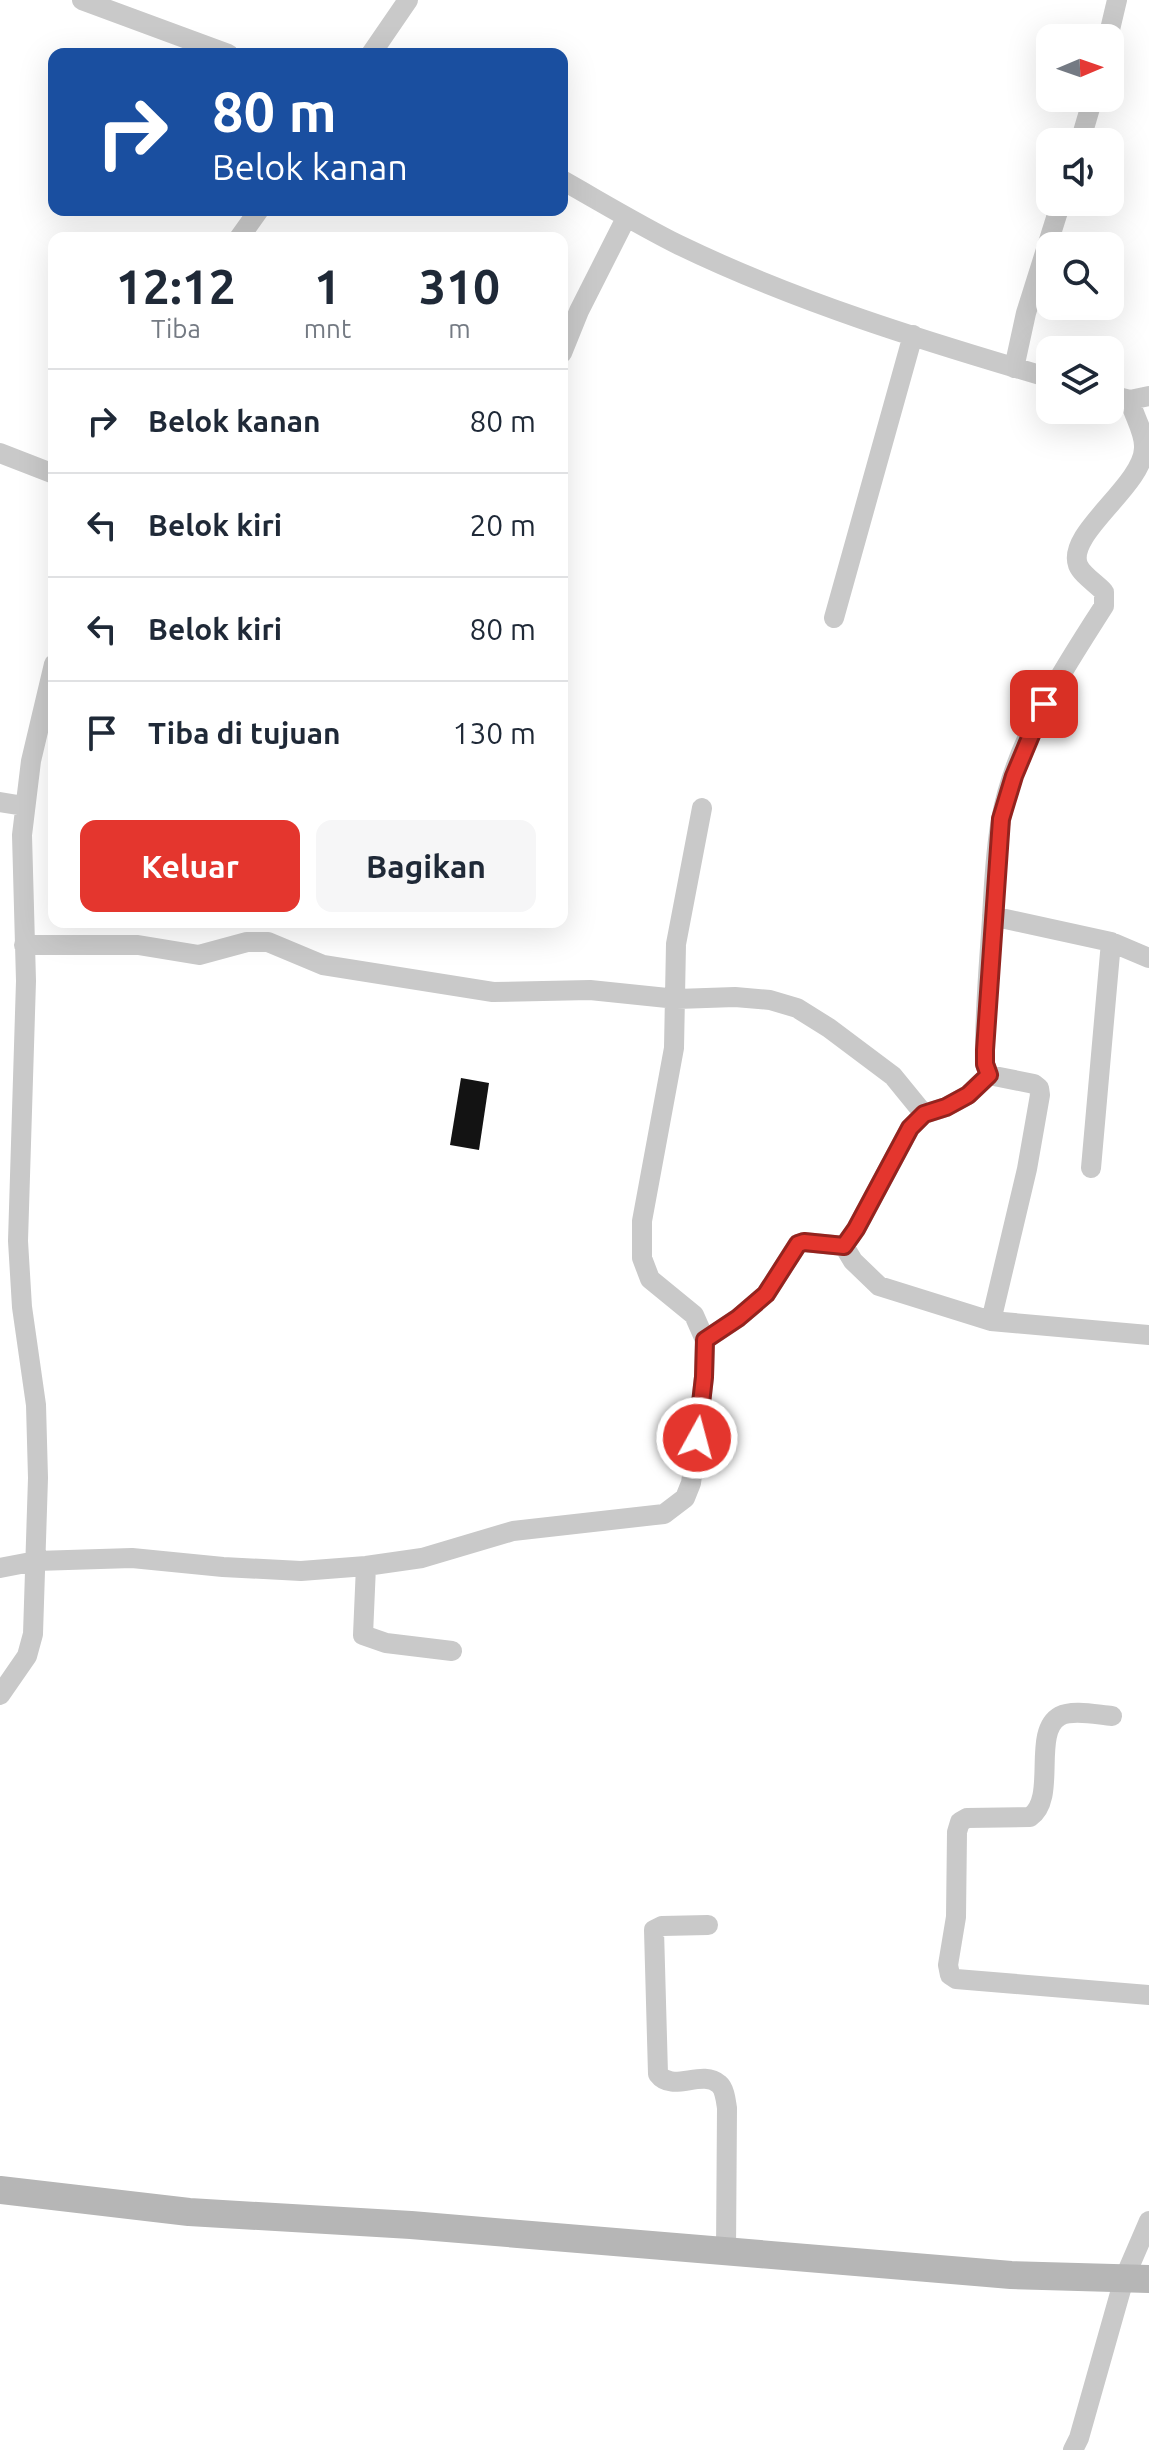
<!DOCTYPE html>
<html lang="id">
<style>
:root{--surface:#fff;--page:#f6f6f7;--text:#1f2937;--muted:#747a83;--line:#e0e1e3;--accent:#e4362e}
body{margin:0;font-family:Ubuntu,sans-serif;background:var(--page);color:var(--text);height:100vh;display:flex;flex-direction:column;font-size:30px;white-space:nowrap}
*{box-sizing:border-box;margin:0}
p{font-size:26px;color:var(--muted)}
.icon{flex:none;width:44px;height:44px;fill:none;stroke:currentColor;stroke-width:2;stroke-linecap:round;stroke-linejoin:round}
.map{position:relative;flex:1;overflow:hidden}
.side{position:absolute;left:48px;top:232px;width:520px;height:696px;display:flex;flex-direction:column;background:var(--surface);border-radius:16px;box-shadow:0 8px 32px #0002}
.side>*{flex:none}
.guide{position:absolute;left:48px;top:48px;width:520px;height:168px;border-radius:16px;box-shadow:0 8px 32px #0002;background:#1a4fa0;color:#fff;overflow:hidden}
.needle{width:52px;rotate:88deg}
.tools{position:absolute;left:1036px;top:24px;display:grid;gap:16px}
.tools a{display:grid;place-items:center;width:88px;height:88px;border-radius:16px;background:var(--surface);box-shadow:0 8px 32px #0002;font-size:40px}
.pin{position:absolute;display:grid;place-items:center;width:68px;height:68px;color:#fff;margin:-34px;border-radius:16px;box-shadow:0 4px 12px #0006}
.me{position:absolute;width:88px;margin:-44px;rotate:7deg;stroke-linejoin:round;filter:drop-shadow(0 0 6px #0008)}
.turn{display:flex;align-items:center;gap:28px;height:168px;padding:0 32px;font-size:36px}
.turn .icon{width:104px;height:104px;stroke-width:2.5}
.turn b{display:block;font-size:56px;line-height:68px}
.eta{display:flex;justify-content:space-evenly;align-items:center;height:136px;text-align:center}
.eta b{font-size:48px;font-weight:700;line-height:56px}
.primary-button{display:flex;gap:16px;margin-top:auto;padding:16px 32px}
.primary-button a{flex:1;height:92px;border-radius:16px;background:var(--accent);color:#fff;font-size:32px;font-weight:700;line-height:92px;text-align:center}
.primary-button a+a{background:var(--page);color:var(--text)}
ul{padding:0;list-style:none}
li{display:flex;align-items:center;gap:24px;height:104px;padding:0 32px;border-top:2px solid var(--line)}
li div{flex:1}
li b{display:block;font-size:30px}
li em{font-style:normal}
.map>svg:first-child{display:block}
.building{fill:#131313}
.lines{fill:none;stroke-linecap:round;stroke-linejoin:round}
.street{stroke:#c9c9c9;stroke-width:20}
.secondary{stroke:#b6b6b6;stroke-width:28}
.route-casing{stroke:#94231e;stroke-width:20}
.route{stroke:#e4362e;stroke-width:14}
</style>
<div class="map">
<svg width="1149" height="2450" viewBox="0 0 1149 2450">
<rect width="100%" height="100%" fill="#fff"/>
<path class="building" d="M461,1078L489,1083L479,1150L450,1145Z"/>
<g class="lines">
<path class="street" d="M82,0L228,54
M1108,38L1117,0
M371,54L408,0
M1080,142L1093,98
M562,180C601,202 639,225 679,245C797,302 924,341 1050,378
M239,238L259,210
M562,353L579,311L626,218
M1014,368L1026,313L1061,202
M1110,395L1130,400L1149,396
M0,453L54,474
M834,618L913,335
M0,802L24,806
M992,916L1111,942L1149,958
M24,945H138L199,955L247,942H268L323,965L493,992L590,990L677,999L735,997L770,1000L797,1008L829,1028L893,1076L924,1114
M1091,1168L1111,942
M844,1246L853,1261L879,1286L991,1321L1149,1335
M991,1321L1027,1169L1040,1095L1039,1088L1034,1084L989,1075L985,1064C984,1016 989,966 992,918C994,885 995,852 1001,820C1015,741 1062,672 1104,606V592C1097,584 1082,575 1078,565C1066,533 1143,486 1144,448C1145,432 1133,415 1130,400
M705,1340L738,1318L766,1294L798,1244L804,1242L844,1246L856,1229L910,1128L924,1114L946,1107L968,1095L989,1075
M366,1566L363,1635L386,1643L452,1651
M0,1568L36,1561L132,1558L223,1567L301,1571L366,1566L422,1558L513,1531L664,1514L685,1498L691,1483L697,1438L704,1377L705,1340L694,1315L650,1279L642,1258V1221L674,1048L676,944L702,808
M0,1695L27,1656L33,1634L38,1478L36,1405L22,1307L18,1241L26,981L22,835L31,761L54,664
M1112,1716C1098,1715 1073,1709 1060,1716C1031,1732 1058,1798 1030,1817L967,1818L960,1822L957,1832L956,1917L948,1965L950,1975L956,1979L1149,1995
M708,1925L662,1926L654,1930L658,2074C672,2093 702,2069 719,2084C725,2089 726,2102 727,2108L726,2251
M1073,2450L1079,2438L1124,2279L1149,2221"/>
<path class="secondary" d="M0,2190L189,2212L411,2225L1011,2275L1149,2279"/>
</g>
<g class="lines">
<defs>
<path id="route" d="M697,1438L704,1377L705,1340L738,1318L766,1294L798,1244L804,1242L844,1246L856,1229L910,1128L924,1114L946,1107L968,1095L989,1075L985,1064V1050L1001,819L1014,776L1044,704"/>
</defs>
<use href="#route" class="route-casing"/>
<use href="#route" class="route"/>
</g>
</svg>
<div class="tools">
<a><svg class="needle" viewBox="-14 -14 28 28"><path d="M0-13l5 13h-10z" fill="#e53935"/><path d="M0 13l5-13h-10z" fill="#747a83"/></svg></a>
<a><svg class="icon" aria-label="sound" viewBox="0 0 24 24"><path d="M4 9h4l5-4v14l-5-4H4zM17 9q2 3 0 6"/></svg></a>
<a><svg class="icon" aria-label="search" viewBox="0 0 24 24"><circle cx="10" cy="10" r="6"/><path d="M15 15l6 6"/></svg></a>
<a><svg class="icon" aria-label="layers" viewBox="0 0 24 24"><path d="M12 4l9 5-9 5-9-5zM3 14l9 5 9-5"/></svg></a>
</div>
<div class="pin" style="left:1044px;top:704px;background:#d93025"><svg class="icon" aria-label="arrive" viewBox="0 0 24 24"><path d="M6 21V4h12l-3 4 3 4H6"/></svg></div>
<svg class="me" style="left:697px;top:1438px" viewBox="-20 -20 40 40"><circle r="17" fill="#e4362e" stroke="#fff" stroke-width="3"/><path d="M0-11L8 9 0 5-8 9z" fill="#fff"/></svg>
<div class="guide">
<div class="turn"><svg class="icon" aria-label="right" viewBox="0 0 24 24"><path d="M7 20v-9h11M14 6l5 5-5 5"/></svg><div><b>80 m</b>Belok kanan</div></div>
</div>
<section class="side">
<div class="eta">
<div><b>12:12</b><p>Tiba</p></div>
<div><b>1</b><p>mnt</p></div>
<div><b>310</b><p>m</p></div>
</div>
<ul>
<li><svg class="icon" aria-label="right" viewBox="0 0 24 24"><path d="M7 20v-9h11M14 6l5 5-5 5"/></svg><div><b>Belok kanan</b></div><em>80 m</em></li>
<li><svg class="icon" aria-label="left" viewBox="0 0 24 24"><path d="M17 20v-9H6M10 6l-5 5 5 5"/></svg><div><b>Belok kiri</b></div><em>20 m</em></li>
<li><svg class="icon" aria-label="left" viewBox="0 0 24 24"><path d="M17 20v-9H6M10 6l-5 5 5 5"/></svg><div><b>Belok kiri</b></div><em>80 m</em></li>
<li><svg class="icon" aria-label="arrive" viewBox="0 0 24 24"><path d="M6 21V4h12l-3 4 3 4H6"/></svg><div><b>Tiba di tujuan</b></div><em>130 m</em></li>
</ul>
<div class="primary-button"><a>Keluar</a><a>Bagikan</a></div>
</section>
</div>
